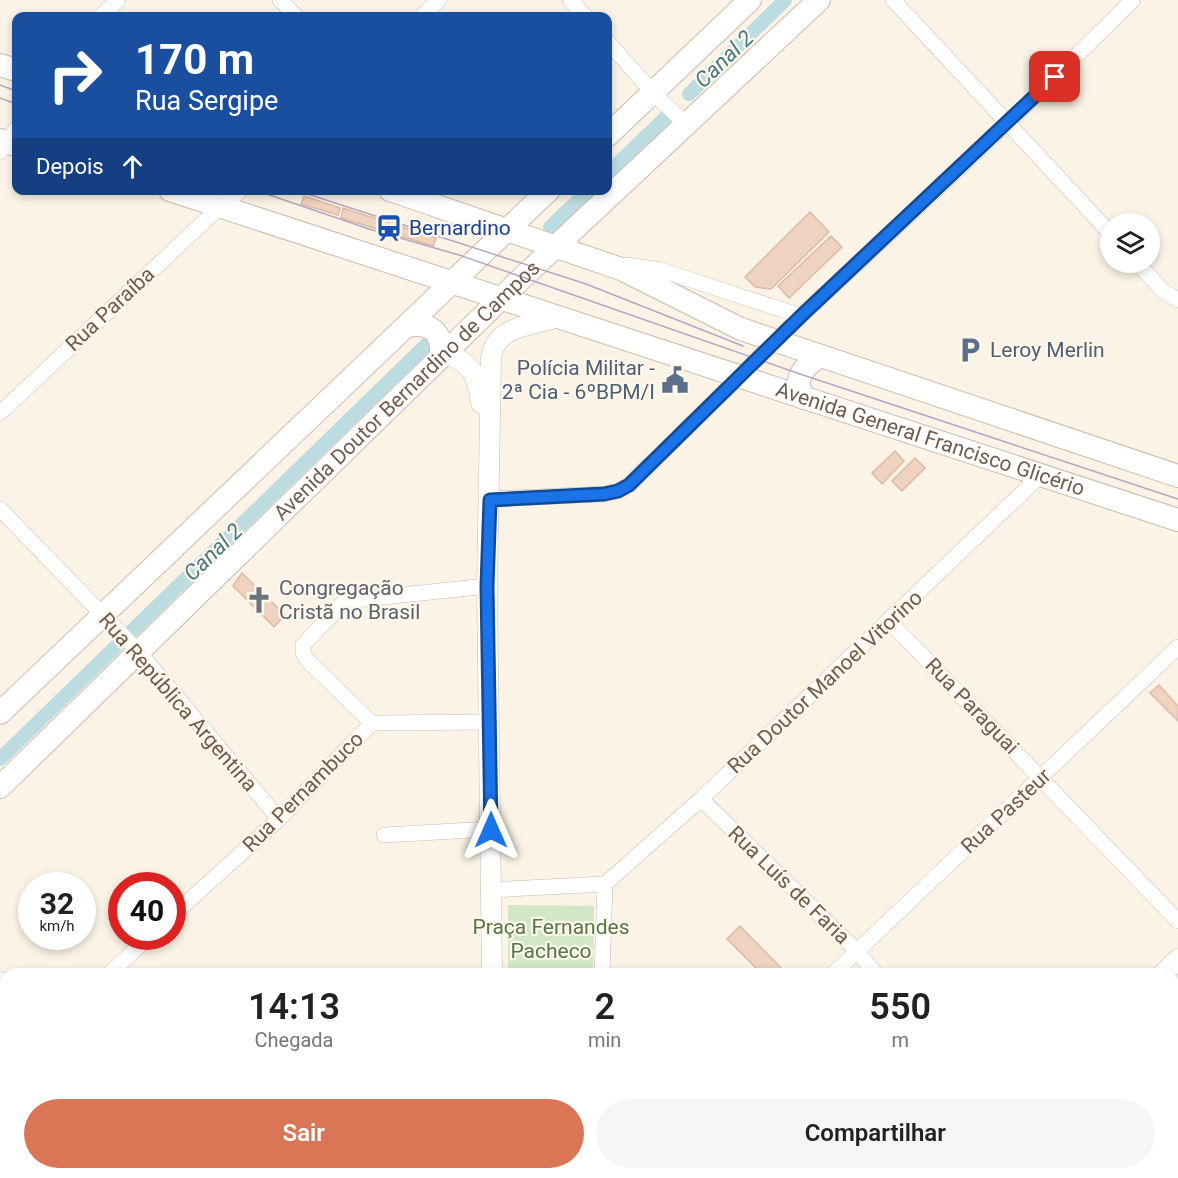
<!DOCTYPE html>
<html lang="pt">
<meta charset="utf-8">
<style>
:root{--surface:#fff;--page:#f6f6f6;--text:#222;--muted:#767676;--accent:#da7556}
body{margin:0;font-family:Roboto,sans-serif;background:var(--page);color:var(--text);height:100vh;display:flex;flex-direction:column;font-size:22px;white-space:nowrap}
*{box-sizing:border-box;margin:0}
p{font-size:20px;color:var(--muted)}
.icon{flex:none;width:33px;height:33px;fill:none;stroke:currentColor;stroke-width:2;stroke-linecap:round;stroke-linejoin:round}
.map{position:relative;flex:1;overflow:hidden}
.sheet{position:absolute;left:0px;top:968px;width:1179px;height:212px;display:flex;flex-direction:column;background:var(--surface);border-radius:18px 18px 0 0;box-shadow:0 3px 9px #0003}
.sheet>*{flex:none}
.guide{position:absolute;left:12px;top:12px;width:600px;height:183px;border-radius:12px;box-shadow:0 3px 9px #0003;background:#1a4fa0;color:#fff;overflow:hidden}
.buttons{position:absolute;left:1100px;top:213px;display:grid;gap:12px}
.buttons a{display:grid;place-items:center;width:60px;height:60px;border-radius:50%;background:var(--surface);box-shadow:0 3px 9px #0003;font-size:30px}
.speed{position:absolute;left:18px;top:872px;display:flex;gap:12px;font-size:30px;font-weight:700;text-align:center}
.speed>*{display:grid;place-content:center;width:78px;height:78px;border-radius:50%;background:var(--surface);box-shadow:0 3px 9px #0003;line-height:1}
.speed small{font-size:15px;font-weight:400}
.speed .limit{border:9px solid #d22;background:#fff;color:#111}
.pin{position:absolute;display:grid;place-items:center;width:51px;height:51px;color:#fff;margin:-26px;border-radius:12px;box-shadow:0 3px 9px #0006}
.me{position:absolute;width:66px;margin:-33px;rotate:0deg;stroke-linejoin:round;filter:drop-shadow(0 0 4px #0008)}
.turn{display:flex;align-items:center;gap:21px;height:126px;padding:0 24px;font-size:27px}
.turn .icon{width:78px;height:78px;stroke-width:2.5}
.turn b{display:block;font-size:42px;line-height:51px}
.then{display:flex;align-items:center;height:57px;padding:0 24px;background:#0003;gap:12px;font-size:22px}
.eta{display:flex;justify-content:space-evenly;align-items:center;height:102px;text-align:center}
.eta b{font-size:36px;font-weight:600;line-height:42px}
.button{display:flex;gap:12px;margin-top:auto;padding:12px 24px}
.button a{flex:1;height:69px;border-radius:36px;background:var(--accent);color:#fff;font-size:24px;font-weight:600;line-height:69px;text-align:center}
.button a+a{background:var(--page);color:var(--text)}
.map>svg:first-child{display:block}
.green{fill:#d3e7c6}
.lines{fill:none;stroke-linecap:round;stroke-linejoin:round}
.canal{stroke:#bcdce2;stroke-width:14}
.building{fill:#eed3c0;stroke:#dfbaa2;stroke-width:1.5}
.minor-casing{stroke:#cbbbad;stroke-width:16}
.tertiary-casing{stroke:#cbbbad;stroke-width:21}
.secondary-casing{stroke:#cebbab;stroke-width:24}
.minor{stroke:#fff;stroke-width:15}
.tertiary{stroke:#fff;stroke-width:20}
.secondary{stroke:#fff;stroke-width:22}
.tram{stroke:#b6a6c3;stroke-width:1.5}
.route-casing{stroke:#114b97;stroke-width:15}
.route{stroke:#1a73e8;stroke-width:10}
.labels{text-anchor:middle;dominant-baseline:central;stroke-width:4.5;stroke-linejoin:round;paint-order:stroke}
.transit-label{font-size:21px;fill:#164399;stroke:#fdf7ec;text-anchor:start}
.street-label{font-size:21px;fill:#725b4d;stroke:#fdf7ec}
.service-label{font-size:21px;fill:#4e5e75;stroke:#fdf7ec;text-anchor:start}
.worship-label{font-size:21px;fill:#5b616d;stroke:#fdf7ec;text-anchor:start}
.park-label{font-size:21px;fill:#547746;stroke:#fdf7ec}
.water-label{font-size:22px;font-style:italic;fill:#487983;stroke:#fdf7ec}
</style>
<div class="map">
<svg width="1178" height="1178" viewBox="0 0 1178 1178">
<rect width="100%" height="100%" fill="#faf3e6"/>
<path class="green" d="M508,905L594,906L593,973H508Z"/>
<g class="lines">
<path class="canal" d="M689,94L785,0
M608,173L665,118
M550,227L589,190
M0,759L426,345"/>
</g>
<path class="building" d="M304,196L340,208L338,215L301,204Z
M343,208L436,238L433,246L341,218Z
M810,212L829,232L771,289L755,287L745,277Z
M831,236L842,247L789,298L778,286Z
M895,451L904,461L882,484L872,473Z
M915,458L925,468L902,491L892,481Z
M242,573L285,615L274,627L233,586Z
M1159,685L1178,706V721L1150,693Z
M740,926L787,974H762L727,939Z"/>
<g class="lines">
<defs>
<path id="minor" d="M280,0L296,16
M570,0L585,16
M893,0L1110,233
M101,16L118,0
M422,16L439,0
M608,42L656,96L685,123
M0,152L16,129
M1137,262L1163,291L1178,300
M626,265L661,270L801,316
M0,413L208,218L241,190
M490,499L604,494L618,491L629,485L801,316L1008,123L1133,0
M0,509L139,652L279,819
M889,621L1178,921
M372,723L309,662L303,653V645L345,601L487,586
M701,799L857,951L876,974
M384,835L491,829
M605,884L701,799L1041,475
M491,890L605,884L602,974
M172,916L279,819L372,723L490,722
M109,974L150,936
M833,974L1178,647
M0,1074L6,1069
M618,1173L623,1178
M1050,1173L1054,1178
M293,1178L299,1173
M535,1178L605,1173"/>
<path id="tertiary" d="M445,353C472,363 478,376 481,403
M492,974L487,586L491,358C495,326 530,326 555,318
M1163,974L1178,959
M0,982L6,988
M179,1173L184,1178
M493,1173V1178
M947,1178L952,1173"/>
<g id="secondary">
<path d="M0,65L16,70"/>
<path d="M608,135L750,0"/>
<path d="M0,140L16,145"/>
<path id="s1" d="M170,190L1178,520"/>
<path d="M390,190L621,269L741,329L1178,476"/>
<path d="M407,326C431,322 443,332 441,357"/>
<path d="M804,398C791,379 805,365 821,356"/>
<path d="M0,713L549,190"/>
<path id="s2" d="M0,787L522,278L819,0"/>
</g>
</defs>
<use href="#minor" class="minor-casing"/>
<use href="#tertiary" class="tertiary-casing"/>
<use href="#secondary" class="secondary-casing"/>
<use href="#minor" class="minor"/>
<use href="#tertiary" class="tertiary"/>
<use href="#secondary" class="secondary"/>
<path class="tram" d="M0,85L16,91
M0,98L16,104
M255,190L369,229L459,255L800,374L1178,499
M295,190L586,284L743,346"/>
</g>
<g class="lines">
<defs>
<path id="route" d="M491,830L487,586L490,500L604,494L618,491L629,485L801,316L1055,77"/>
</defs>
<use href="#route" class="route-casing"/>
<use href="#route" class="route"/>
</g>
<defs>
<symbol id="station-bare" viewBox="-9 -9 18 18"><path d="M-3-6H3Q5-6 5-4V2Q5 4 3 4L4.5 6H3L1.5 4h-3L-3 6H-4.5L-3 4Q-5 4-5 2V-4Q-5-6-3-6ZM-3.5-4v3h7v-3ZM-3.5 1v1.5H-2V1ZM2 1v1.5H3.5V1Z" fill="#1a4fb4" stroke="#fdf7ec" stroke-width="2.5" paint-order="stroke"/></symbol>
<symbol id="parking-bare" viewBox="-9 -9 18 18"><path d="M-3.5-5.5H1a3.5 3.5 0 0 1 0 7H-1V5.5H-3.5ZM-1-3.4V-.6H.8a1.4 1.4 0 0 0 0-2.8Z" fill="#5c6f8a" stroke="#fdf7ec" stroke-width="2.5" paint-order="stroke"/></symbol>
<symbol id="civic-bare" viewBox="-9 -9 18 18"><path d="M-.6-6.5H3V-4.5H.6V-3L4-1V1h2V6H-6V1h2V-1L-.6-3ZM-1.2 2.5V6h2.4V2.5Z" fill="#5c6f8a" stroke="#fdf7ec" stroke-width="2.5" paint-order="stroke"/></symbol>
<symbol id="church-bare" viewBox="-9 -9 18 18"><path d="M-1.2-6h2.4v3.5h3.3v2.4h-3.3V6h-2.4V-.1h-3.3v-2.4h3.3Z" fill="#6b7280" stroke="#fdf7ec" stroke-width="2.5" paint-order="stroke"/></symbol>
</defs>
<g fill-rule="evenodd">
<use href="#station-bare" x="370" y="209" width="38" height="38"/>
<use href="#parking-bare" x="951" y="331" width="38" height="38"/>
<use href="#civic-bare" x="656" y="361" width="38" height="38"/>
<use href="#church-bare" x="240" y="581" width="38" height="38"/>
</g>
<g class="labels">
<g class="transit-label">
<text x="409" y="228">Bernardino</text>
</g>
<g class="street-label">
<text transform="translate(110 309) rotate(-43)">Rua Paraíba</text>
<text stroke="none"><textPath href="#s2" startOffset="568">Avenida Doutor Bernardino de Campos</textPath></text>
<text stroke="none"><textPath href="#s1" startOffset="800">Avenida General Francisco Glicério</textPath></text>
<text transform="translate(825 682) rotate(-43)">Rua Doutor Manoel Vitorino</text>
<text transform="translate(178 702) rotate(49)">Rua República Argentina</text>
<text transform="translate(972 706) rotate(46)">Rua Paraguai</text>
<text transform="translate(303 792) rotate(-45)">Rua Pernambuco</text>
<text transform="translate(1006 811) rotate(-43)">Rua Pasteur</text>
<text transform="translate(789 885) rotate(44)">Rua Luís de Faria</text>
</g>
<g class="service-label">
<text x="990" y="350">Leroy Merlin</text>
<text x="655" y="368" text-anchor="end">Polícia Militar -<tspan x="655" dy="24">2ª Cia - 6ºBPM/I</tspan></text>
</g>
<g class="worship-label">
<text x="279" y="588">Congregação<tspan x="279" dy="24">Cristã no Brasil</tspan></text>
</g>
<g class="park-label">
<text x="551" y="927">Praça Fernandes<tspan x="551" dy="24">Pacheco</tspan></text>
</g>
<g class="water-label">
<text transform="translate(724 59) rotate(-44)">Canal 2</text>
<text transform="translate(213 552) rotate(-44)">Canal 2</text>
</g>
</g>
</svg>
<div class="buttons">
<a><svg class="icon" aria-label="layers" viewBox="0 0 24 24"><path d="M12 4l9 5-9 5-9-5zM3 14l9 5 9-5"/></svg></a>
</div>
<div class="speed"><div>32<small>km/h</small></div><div class="limit">40</div></div>
<div class="pin" style="left:1055px;top:77px;background:#d93025"><svg class="icon" aria-label="arrive" viewBox="0 0 24 24"><path d="M6 21V4h12l-3 4 3 4H6"/></svg></div>
<svg class="me" style="left:491px;top:830px" viewBox="-20 -20 40 40"><path d="M0-17L14 15 0 8-14 15z" fill="#1a73e8" stroke="#fff" stroke-width="4"/></svg>
<div class="guide">
<div class="turn"><svg class="icon" aria-label="right" viewBox="0 0 24 24"><path d="M7 20v-9h11M14 6l5 5-5 5"/></svg><div><b>170 m</b>Rua Sergipe</div></div>
<div class="then">Depois<svg class="icon" aria-label="ahead" viewBox="0 0 24 24"><path d="M12 20V5M6 11l6-6 6 6"/></svg></div>
</div>
<section class="sheet">
<div class="eta">
<div><b>14:13</b><p>Chegada</p></div>
<div><b>2</b><p>min</p></div>
<div><b>550</b><p>m</p></div>
</div>
<div class="button"><a>Sair</a><a>Compartilhar</a></div>
</section>
</div>
